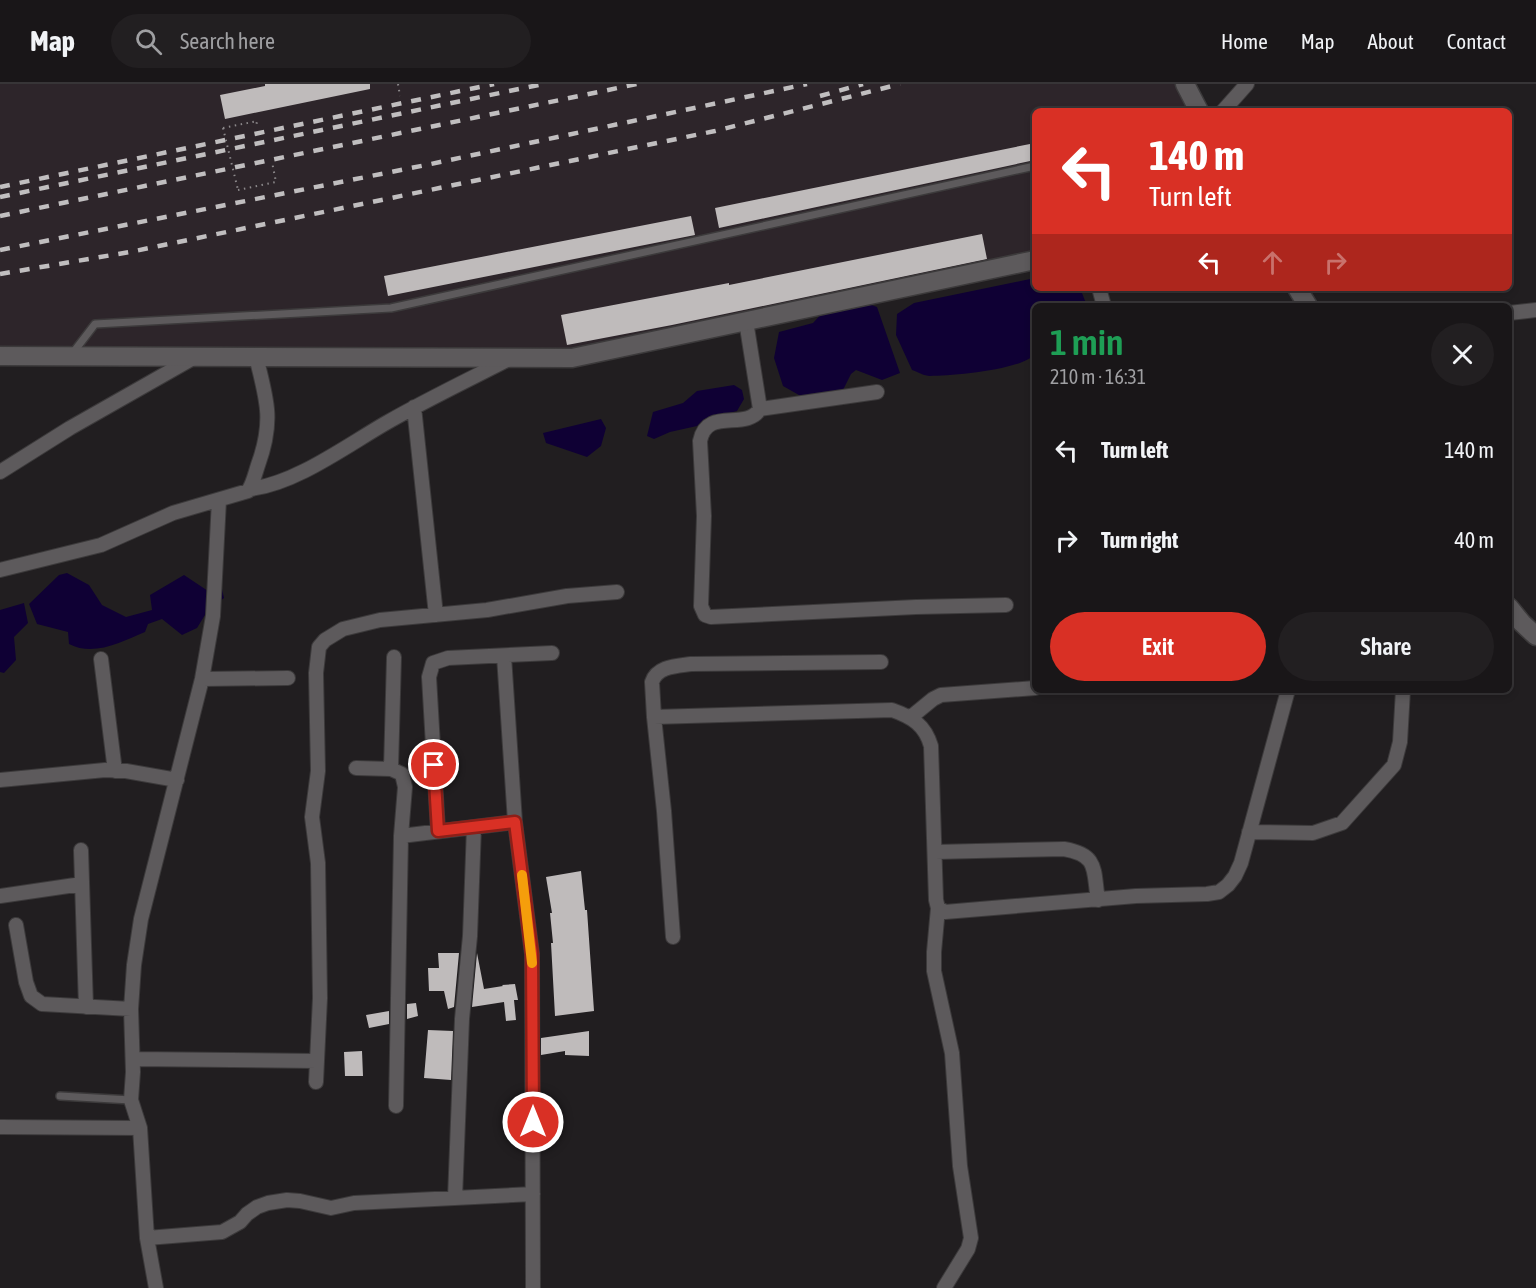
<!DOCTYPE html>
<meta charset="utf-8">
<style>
:root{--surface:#191618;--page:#221f21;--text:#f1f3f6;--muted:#9f9fa2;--line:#373537;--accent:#d93025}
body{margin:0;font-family:"Asap Condensed",sans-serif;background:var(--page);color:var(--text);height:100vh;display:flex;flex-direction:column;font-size:22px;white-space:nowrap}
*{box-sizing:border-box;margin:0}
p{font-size:20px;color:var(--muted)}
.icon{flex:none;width:33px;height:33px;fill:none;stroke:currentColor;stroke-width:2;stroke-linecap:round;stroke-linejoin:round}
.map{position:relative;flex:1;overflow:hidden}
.drawer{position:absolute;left:1032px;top:219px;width:480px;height:390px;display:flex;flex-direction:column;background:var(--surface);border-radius:9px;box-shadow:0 3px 9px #0003,0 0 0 2px var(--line)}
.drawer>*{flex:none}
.top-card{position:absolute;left:1032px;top:24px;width:480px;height:183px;border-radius:9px;box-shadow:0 3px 9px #0003,0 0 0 2px var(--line);background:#d93025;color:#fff;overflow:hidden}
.pin{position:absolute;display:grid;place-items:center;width:51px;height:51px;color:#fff;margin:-26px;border:3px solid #fff;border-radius:50%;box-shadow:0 2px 6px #0007}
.me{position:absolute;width:66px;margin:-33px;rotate:0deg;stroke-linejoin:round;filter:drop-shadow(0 0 4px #0008)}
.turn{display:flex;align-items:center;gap:21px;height:126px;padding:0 18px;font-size:27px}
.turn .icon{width:78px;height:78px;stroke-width:2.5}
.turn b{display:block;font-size:42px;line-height:51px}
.lanes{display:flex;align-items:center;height:57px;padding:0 18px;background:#0003;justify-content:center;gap:30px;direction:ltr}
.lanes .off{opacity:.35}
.round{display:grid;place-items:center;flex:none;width:63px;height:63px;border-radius:32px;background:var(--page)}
.overview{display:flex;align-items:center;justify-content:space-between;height:102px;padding:0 18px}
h1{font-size:36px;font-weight:600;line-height:45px;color:#1e9e55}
.button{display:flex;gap:12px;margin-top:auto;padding:12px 18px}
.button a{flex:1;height:69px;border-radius:36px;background:var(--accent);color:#fff;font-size:24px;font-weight:600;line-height:69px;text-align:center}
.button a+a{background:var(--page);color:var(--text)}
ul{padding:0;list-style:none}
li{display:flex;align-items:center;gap:18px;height:90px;padding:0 18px}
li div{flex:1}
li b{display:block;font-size:22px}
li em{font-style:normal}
header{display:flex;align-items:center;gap:36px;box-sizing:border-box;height:84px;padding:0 30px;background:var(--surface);border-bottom:2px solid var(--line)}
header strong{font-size:28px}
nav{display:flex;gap:33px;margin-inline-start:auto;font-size:21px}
.search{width:420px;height:54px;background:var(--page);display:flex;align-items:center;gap:15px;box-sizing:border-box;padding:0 21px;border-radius:33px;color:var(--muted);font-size:22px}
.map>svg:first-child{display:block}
.built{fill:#2d252a}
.water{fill:#0f0034}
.building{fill:#bfbbbb}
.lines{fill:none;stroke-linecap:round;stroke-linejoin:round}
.lane-casing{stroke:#3c3a3b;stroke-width:10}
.street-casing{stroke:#3c3a3b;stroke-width:16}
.secondary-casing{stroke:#3c3a3b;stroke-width:21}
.path{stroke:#8c898b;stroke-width:2;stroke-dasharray:1.5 4.5;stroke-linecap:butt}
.lane{stroke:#5d5a5c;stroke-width:7}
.street{stroke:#5d5a5c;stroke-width:14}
.secondary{stroke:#5d5a5c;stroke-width:18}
.rail{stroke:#c0bebf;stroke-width:4.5;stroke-dasharray:10 10;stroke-linecap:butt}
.path-bridge{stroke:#8c898b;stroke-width:2;stroke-dasharray:1.5 4.5;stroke-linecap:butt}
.route-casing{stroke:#8d1f18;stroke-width:15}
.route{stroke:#d93025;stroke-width:10}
.slow{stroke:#f59e0b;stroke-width:10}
</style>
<header>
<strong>Map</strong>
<div class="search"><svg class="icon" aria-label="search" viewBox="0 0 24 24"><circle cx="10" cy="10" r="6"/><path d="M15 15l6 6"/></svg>Search here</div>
<nav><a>Home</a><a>Map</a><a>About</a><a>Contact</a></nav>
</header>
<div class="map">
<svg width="1536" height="1204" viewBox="0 0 1536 1204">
<rect width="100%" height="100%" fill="#211e20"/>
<path class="built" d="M0,0H1186L1197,27H1035V179L569,270L0,282Z"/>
<path class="water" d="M1035,194V204H1073L1082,209L1087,222H1035V270C1022,286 952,292 930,292C924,292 918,288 912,286L896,251L897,230L914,219Z
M860,217L877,223L900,289L882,296L856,286L851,290L842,308L806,315L783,302L774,274L779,248L813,239L826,225Z
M734,301L742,306L744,315L737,327L704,335L697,342L670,348L654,355L647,352L653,328L683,319L697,307Z
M601,335L606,344L601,362L587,373L546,359L543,349Z
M67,489L89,501L102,521L126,533L152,526L150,511L184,491L208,507L222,505L224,514L208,526L197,544L182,551L162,535L148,540L145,548C121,558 94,573 69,560L68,548L37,540L29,520L59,491Z
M24,519L28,539L14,553L16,576L4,589L0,588V526Z"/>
<path class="building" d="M265,0H370V5L225,35L220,11L265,2Z
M1035,59V76L719,144L715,124Z
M691,132L695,151L388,212L384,192Z
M982,150L987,175L672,241L567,261L561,231L729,199V201Z
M581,787L585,826H587L594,927L555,932L551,859H553L550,829H552L546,793Z
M438,869H459L454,923L448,925L444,907H429L428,884H439Z
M477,869L484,905L503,902L502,901L515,900L518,916H514L516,936L506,937L504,918L472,923Z
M416,919L418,932L407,935V920Z
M389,927V940L369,944L366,931Z
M428,946L453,947L451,996L424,994Z
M589,947V972L565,971V967L541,971V954Z
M362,967L363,992H345L344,968Z"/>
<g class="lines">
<defs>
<path id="lane" d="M72,270L95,240L391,224L1035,82
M60,1012L131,1016"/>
<path id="street" d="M1223,27L1247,0
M1099,204L1104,222
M1509,229L1536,226
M746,237L760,325C746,348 707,322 700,357L704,432L701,522L705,531L711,533L916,523L1006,521
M414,323L436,531
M760,325L877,308
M0,388L70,344L195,273
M250,405C295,400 346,362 386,339C426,316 468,296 509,275
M0,486L101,461L173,429L248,407C253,400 255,390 258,381C274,337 267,316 256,273
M504,572L515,738L532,870L533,1204
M101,575L115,687
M202,595L288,594
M654,633L892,626C912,633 925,641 931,662L936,816L938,824L945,828L1136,812L1207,810L1219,808L1228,801L1235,792L1241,779L1288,606
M911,633L933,615L941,611L1035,604
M356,684L391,685L402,690L405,703L401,752L396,1022
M391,685L394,573
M0,696L105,686L126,687L177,696
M438,747L429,593L433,579L448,574L552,569
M1249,748L1313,749L1342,739L1394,681L1400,658L1403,606
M401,752L515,738
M81,766L86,923
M935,768L1064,765C1099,771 1093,786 1098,816
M0,812L82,800
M938,824L934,868V887L952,969L960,1082L971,1154L968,1165L944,1204
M16,841L26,898L31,912L42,920L131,925
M673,853L664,727L654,633L652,598C657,582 677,582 691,580L881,578
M133,975L317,977
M316,998L320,914L318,779L312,733L318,687L316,589L319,563L325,556L343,545L380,536L487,526L567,512L617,508
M0,1043L140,1044
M455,1114L462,935L470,852L474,743
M147,1154L222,1148L240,1138L247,1130L257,1123L268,1119L287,1116L300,1117L331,1124L354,1119L533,1110
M156,1204L147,1154L140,1044L131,1016L133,988L131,925L134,881L141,835L202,595L213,532L219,416"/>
<path id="secondary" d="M1185,0L1199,27
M1297,204L1308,222
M0,272L572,274L1035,176
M1509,523L1522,539L1536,552"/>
</defs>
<use href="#lane" class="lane-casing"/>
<use href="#street" class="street-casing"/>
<use href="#secondary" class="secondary-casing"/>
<path class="path" d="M398,0L400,12
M223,44L257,37L256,43
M238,106L276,98L272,78"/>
<use href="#lane" class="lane"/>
<use href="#street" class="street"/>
<use href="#secondary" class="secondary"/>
<path class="rail" d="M820,12L863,0
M0,103L494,0
M0,113L543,0
M0,132L637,0
M0,166L426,81L807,0
M0,190L130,168L715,47L900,0"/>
<path class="path-bridge" d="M223,44L238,106"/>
</g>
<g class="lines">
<defs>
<path id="route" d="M434,681L438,747L515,738L532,870L533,1038"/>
</defs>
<use href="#route" class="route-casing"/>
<use href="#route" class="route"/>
<path class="slow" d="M522,791L532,879"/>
</g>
</svg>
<div class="pin" style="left:434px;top:681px;background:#d93025"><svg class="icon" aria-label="arrive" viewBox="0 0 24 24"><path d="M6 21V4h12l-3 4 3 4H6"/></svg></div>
<svg class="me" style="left:533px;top:1038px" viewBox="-20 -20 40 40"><circle r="17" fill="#d93025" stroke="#fff" stroke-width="3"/><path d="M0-11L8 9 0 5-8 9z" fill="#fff"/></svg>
<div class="top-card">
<div class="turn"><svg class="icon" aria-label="left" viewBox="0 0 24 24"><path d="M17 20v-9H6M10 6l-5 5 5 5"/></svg><div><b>140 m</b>Turn left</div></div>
<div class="lanes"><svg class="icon" aria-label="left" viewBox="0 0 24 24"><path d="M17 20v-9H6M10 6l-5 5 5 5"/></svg><svg class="icon off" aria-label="ahead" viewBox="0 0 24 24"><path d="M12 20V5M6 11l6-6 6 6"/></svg><svg class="icon off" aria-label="right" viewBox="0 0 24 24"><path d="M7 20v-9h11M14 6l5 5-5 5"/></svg></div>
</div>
<section class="drawer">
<div class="overview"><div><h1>1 min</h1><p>210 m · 16:31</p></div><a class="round"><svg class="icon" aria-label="close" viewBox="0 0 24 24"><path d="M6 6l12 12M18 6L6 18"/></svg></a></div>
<ul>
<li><svg class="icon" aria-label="left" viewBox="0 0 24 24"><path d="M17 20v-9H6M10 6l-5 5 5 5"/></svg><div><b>Turn left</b></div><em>140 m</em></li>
<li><svg class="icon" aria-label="right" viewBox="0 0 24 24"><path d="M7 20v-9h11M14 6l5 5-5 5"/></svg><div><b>Turn right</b></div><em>40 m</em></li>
</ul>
<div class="button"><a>Exit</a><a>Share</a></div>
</section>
</div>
